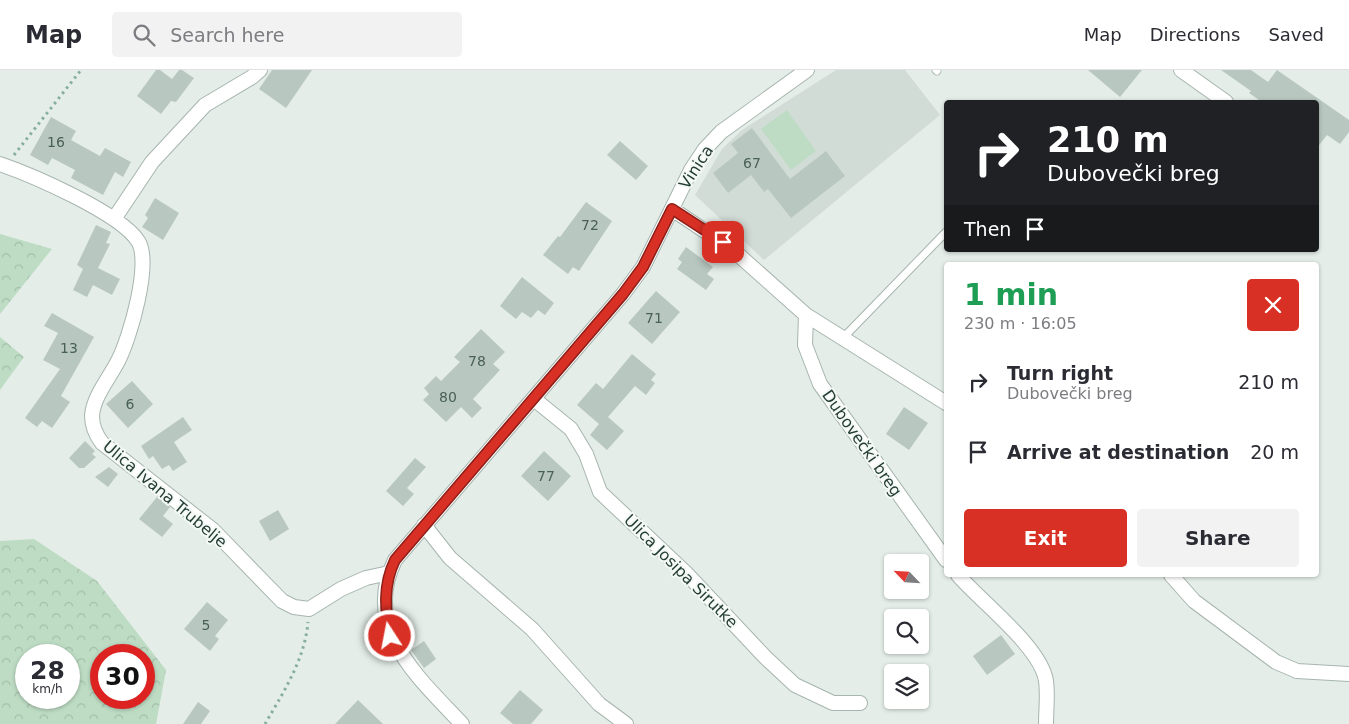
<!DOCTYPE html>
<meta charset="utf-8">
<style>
:root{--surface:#fff;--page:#f2f2f3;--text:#2b2b33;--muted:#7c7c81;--line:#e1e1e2;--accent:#d93025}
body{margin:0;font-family:"DejaVu Sans",sans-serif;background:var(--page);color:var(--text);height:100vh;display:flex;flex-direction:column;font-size:19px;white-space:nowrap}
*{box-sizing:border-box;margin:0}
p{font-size:16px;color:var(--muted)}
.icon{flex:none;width:28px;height:28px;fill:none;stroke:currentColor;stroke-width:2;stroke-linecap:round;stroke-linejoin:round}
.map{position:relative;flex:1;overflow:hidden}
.side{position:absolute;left:944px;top:192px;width:375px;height:315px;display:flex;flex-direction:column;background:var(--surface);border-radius:5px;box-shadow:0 1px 4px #0004}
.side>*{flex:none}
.hud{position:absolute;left:944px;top:30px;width:375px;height:152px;border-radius:5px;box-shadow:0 1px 4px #0004;background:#202124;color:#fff;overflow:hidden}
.needle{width:32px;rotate:295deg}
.fabs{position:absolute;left:884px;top:484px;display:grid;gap:10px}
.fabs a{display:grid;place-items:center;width:45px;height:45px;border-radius:5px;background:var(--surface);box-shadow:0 1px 4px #0004;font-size:25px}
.speed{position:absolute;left:15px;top:574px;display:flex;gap:10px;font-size:25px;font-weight:700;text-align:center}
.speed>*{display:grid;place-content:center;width:65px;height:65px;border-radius:50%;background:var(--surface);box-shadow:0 1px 4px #0004;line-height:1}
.speed small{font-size:12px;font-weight:400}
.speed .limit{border:8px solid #d22;background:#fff;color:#111}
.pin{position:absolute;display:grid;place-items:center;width:42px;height:42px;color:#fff;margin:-21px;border-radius:10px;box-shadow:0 2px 8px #0006}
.me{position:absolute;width:55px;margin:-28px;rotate:349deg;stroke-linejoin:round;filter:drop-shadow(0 0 4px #0008)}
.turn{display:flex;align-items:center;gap:18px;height:105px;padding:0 20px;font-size:22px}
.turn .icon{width:65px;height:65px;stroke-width:2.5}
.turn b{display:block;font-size:35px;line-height:42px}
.then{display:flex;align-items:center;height:48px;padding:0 20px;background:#0003;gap:10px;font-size:19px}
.round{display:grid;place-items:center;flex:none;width:52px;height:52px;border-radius:5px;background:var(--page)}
.summary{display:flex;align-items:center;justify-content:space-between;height:85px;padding:0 20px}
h1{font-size:30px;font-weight:800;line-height:38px;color:#1e9e55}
.action{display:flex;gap:10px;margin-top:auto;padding:10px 20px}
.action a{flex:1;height:58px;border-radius:5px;background:var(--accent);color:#fff;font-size:20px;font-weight:800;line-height:58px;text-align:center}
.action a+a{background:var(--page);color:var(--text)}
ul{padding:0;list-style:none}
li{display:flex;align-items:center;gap:15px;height:70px;padding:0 20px}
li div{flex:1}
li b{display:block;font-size:19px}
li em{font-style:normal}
header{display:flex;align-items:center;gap:30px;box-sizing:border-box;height:70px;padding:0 25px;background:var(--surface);border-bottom:1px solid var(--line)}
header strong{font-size:24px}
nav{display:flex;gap:28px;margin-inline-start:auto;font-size:18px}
.search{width:350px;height:45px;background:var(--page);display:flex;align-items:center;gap:12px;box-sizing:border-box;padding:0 18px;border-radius:5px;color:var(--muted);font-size:19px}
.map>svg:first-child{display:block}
.built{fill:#d2dcd7}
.forest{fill:url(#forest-crowns);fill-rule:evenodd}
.pitch{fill:#bedcc4}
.building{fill:#b9c7c1}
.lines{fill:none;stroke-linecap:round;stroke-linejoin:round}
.lane-casing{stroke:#a7b5af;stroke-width:9}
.street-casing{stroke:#a7b5af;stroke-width:16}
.path{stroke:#86ae9f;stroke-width:3;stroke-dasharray:2.5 4;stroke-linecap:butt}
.lane{stroke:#fff;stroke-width:7}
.street{stroke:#fff;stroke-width:14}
.route-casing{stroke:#8d1f18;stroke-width:12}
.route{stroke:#d93025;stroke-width:9}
.labels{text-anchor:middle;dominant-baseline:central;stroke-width:4;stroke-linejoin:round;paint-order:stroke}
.number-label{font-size:14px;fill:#496058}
.street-label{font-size:16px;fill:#243d35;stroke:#f4f9f6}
</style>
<header>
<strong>Map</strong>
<div class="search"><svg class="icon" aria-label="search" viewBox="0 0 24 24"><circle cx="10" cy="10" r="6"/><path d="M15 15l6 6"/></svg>Search here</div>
<nav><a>Map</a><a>Directions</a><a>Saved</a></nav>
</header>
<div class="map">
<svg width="1349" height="654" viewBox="0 0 1349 654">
<defs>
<pattern id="forest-crowns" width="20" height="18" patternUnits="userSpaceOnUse" patternTransform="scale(1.25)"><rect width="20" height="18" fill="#bedcc4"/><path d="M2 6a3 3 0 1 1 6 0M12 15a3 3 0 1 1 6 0" fill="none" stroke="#a3bea9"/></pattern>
</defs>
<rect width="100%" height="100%" fill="#e4ede8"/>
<path class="built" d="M836,0H905L940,45L764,190L695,125L722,79L742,60Z"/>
<path class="forest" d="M0,164L52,179L0,244Z
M0,267L24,287L0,320Z
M34,469L97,511L166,600L156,654H0V471ZM26,585H69V628H26ZM101,585H144V628H101Z"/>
<path class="pitch" d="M787,40L816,81L791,100L761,59Z"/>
<path class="building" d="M156,0H160L172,9L179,0H182L194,8L176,32L171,31L161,44L137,26Z
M272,0H312L286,38L259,19Z
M1088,0H1142L1120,27Z
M1221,0H1251L1268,12L1277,0L1349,50V62L1340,74L1327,65L1316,79V32H1262L1249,23L1251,21Z
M51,47L76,61L71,70L100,86L105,78L131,92L123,107L115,102L103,125L71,108L75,100L52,88L48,95L30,85Z
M752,58L790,109L826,81L845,106L791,148L768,119L764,122L751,105L728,123L713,103L738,83L731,74Z
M620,71L648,96L636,110L607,85Z
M155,128L179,143L163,170L142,157L148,148L145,145Z
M586,132L612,151L579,201L573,197L568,204L543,185L558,166L560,167Z
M96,155L111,162L106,173L110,174L98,198L120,209L112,225L93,215L87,227L73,220L83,199L77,195Z
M686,177L713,197L707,204L714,209L706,220L677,199L682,192L678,189Z
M522,207L554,233L545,245L538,240L531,248L522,242L516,249L500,236Z
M656,221L680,242L652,274L628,253Z
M52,243L94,267L61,326L70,332L52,358L42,351L37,357L25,348L60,299L43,290L58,263L44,256Z
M481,259L505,282L493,294L500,300L473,329L482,338L472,348L461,337L446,352L423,330L429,324L424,318L436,306L441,311L460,292L454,287Z
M632,284L656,304L651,310L655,313L646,325L635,316L608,347L624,361L607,380L590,365L599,354L577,335L596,313L603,319Z
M132,311L153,334L128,358L106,334Z
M904,337L928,353L909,380L886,364Z
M183,347L192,360L174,372L187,392L173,401L169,395L162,399L153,386L149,389L141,376Z
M85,371L95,381L92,384L96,387L84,398H79L69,388Z
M544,381L571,406L548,431L521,406Z
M415,388L426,397L407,418L414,424L403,436L386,421Z
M109,397L118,404L108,417L95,407Z
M157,427L170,437L163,446L173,454L162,467L139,449Z
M278,440L289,459L270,471L259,451Z
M207,532L228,550L215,566L219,569L210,581L184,559Z
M1001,565L1015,584L987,605L973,586Z
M424,571L436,589L424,598L411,580Z
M520,620L543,640L531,654H513L500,643Z
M358,630L383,654H335Z
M198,632L210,641L201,654H183Z"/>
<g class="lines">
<defs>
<path id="lane" d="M936,0L937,1
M842,269L946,162"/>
<path id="street" d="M1181,0L1226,32
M0,94C32,105 120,143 138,171C152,192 130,268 118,291C110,307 93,327 92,346C92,357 96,365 102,373L213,460L282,531L294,537L309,539L341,519L366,508L389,503
M672,139L733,180L806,245L946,333
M114,149L152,92L205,35L252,7L260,0
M806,245L805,275L820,314L946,490
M534,329L571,359L586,384L600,422L686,503L765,587L795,615L833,633H860
M424,455L450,488L532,559L599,634L626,654
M958,505C981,532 1041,577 1046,611C1048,625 1046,640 1046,654
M1171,505L1194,531L1276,592L1297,601L1349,604
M462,654C419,608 361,559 395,490L623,224L643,197L691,100L705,79L721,62L807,0"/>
</defs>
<use href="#lane" class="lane-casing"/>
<use href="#street" class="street-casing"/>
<path class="path" d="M14,85L81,0
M265,654C283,623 305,589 308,552"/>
<use href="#lane" class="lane"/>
<use href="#street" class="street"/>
</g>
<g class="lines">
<defs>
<path id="route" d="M390,566C385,539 383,515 395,490L623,224L643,197L672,139L723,172"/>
</defs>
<use href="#route" class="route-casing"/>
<use href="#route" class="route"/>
</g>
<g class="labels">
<g class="number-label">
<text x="56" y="72">16</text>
<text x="752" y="93">67</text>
<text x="590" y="155">72</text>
<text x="654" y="248">71</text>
<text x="69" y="278">13</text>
<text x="477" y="291">78</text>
<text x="448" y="327">80</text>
<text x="130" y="334">6</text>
<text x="546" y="406">77</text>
<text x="206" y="555">5</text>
</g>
<g class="street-label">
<text transform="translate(696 97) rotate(-57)">Vinica</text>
<text transform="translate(862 373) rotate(55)">Dubovečki breg</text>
<text transform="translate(165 424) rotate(40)">Ulica Ivana Trubelje</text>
<text transform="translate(681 501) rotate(45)">Ulica Josipa Sirutke</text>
</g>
</g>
</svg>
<div class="fabs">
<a><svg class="needle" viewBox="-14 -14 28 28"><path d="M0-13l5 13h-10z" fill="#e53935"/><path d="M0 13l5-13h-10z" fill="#7c7c81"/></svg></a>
<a><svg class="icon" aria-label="search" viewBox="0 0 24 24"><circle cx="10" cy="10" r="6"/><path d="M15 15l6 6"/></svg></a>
<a><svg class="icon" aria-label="layers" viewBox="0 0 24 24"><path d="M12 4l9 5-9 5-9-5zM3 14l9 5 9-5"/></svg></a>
</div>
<div class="speed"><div>28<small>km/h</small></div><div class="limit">30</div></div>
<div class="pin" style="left:723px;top:172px;background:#d93025"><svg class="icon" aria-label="arrive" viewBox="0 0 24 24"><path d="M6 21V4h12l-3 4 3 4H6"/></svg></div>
<svg class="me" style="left:390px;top:566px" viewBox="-20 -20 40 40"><circle r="17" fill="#d93025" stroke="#fff" stroke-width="3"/><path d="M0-11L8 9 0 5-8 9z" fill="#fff"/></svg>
<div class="hud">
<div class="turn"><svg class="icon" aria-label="right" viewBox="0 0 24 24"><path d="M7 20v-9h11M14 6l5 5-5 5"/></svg><div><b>210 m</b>Dubovečki breg</div></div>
<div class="then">Then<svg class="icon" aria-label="arrive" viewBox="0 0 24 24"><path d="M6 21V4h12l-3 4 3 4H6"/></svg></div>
</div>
<section class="side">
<div class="summary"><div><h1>1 min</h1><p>230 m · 16:05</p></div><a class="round" style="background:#d93025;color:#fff"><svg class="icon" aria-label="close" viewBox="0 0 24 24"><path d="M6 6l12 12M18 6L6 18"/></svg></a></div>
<ul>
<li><svg class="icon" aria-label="right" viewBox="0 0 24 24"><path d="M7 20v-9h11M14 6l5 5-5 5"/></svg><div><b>Turn right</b><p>Dubovečki breg</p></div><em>210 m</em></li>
<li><svg class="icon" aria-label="arrive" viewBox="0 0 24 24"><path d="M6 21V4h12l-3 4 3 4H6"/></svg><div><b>Arrive at destination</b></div><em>20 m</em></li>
</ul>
<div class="action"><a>Exit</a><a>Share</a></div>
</section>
</div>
